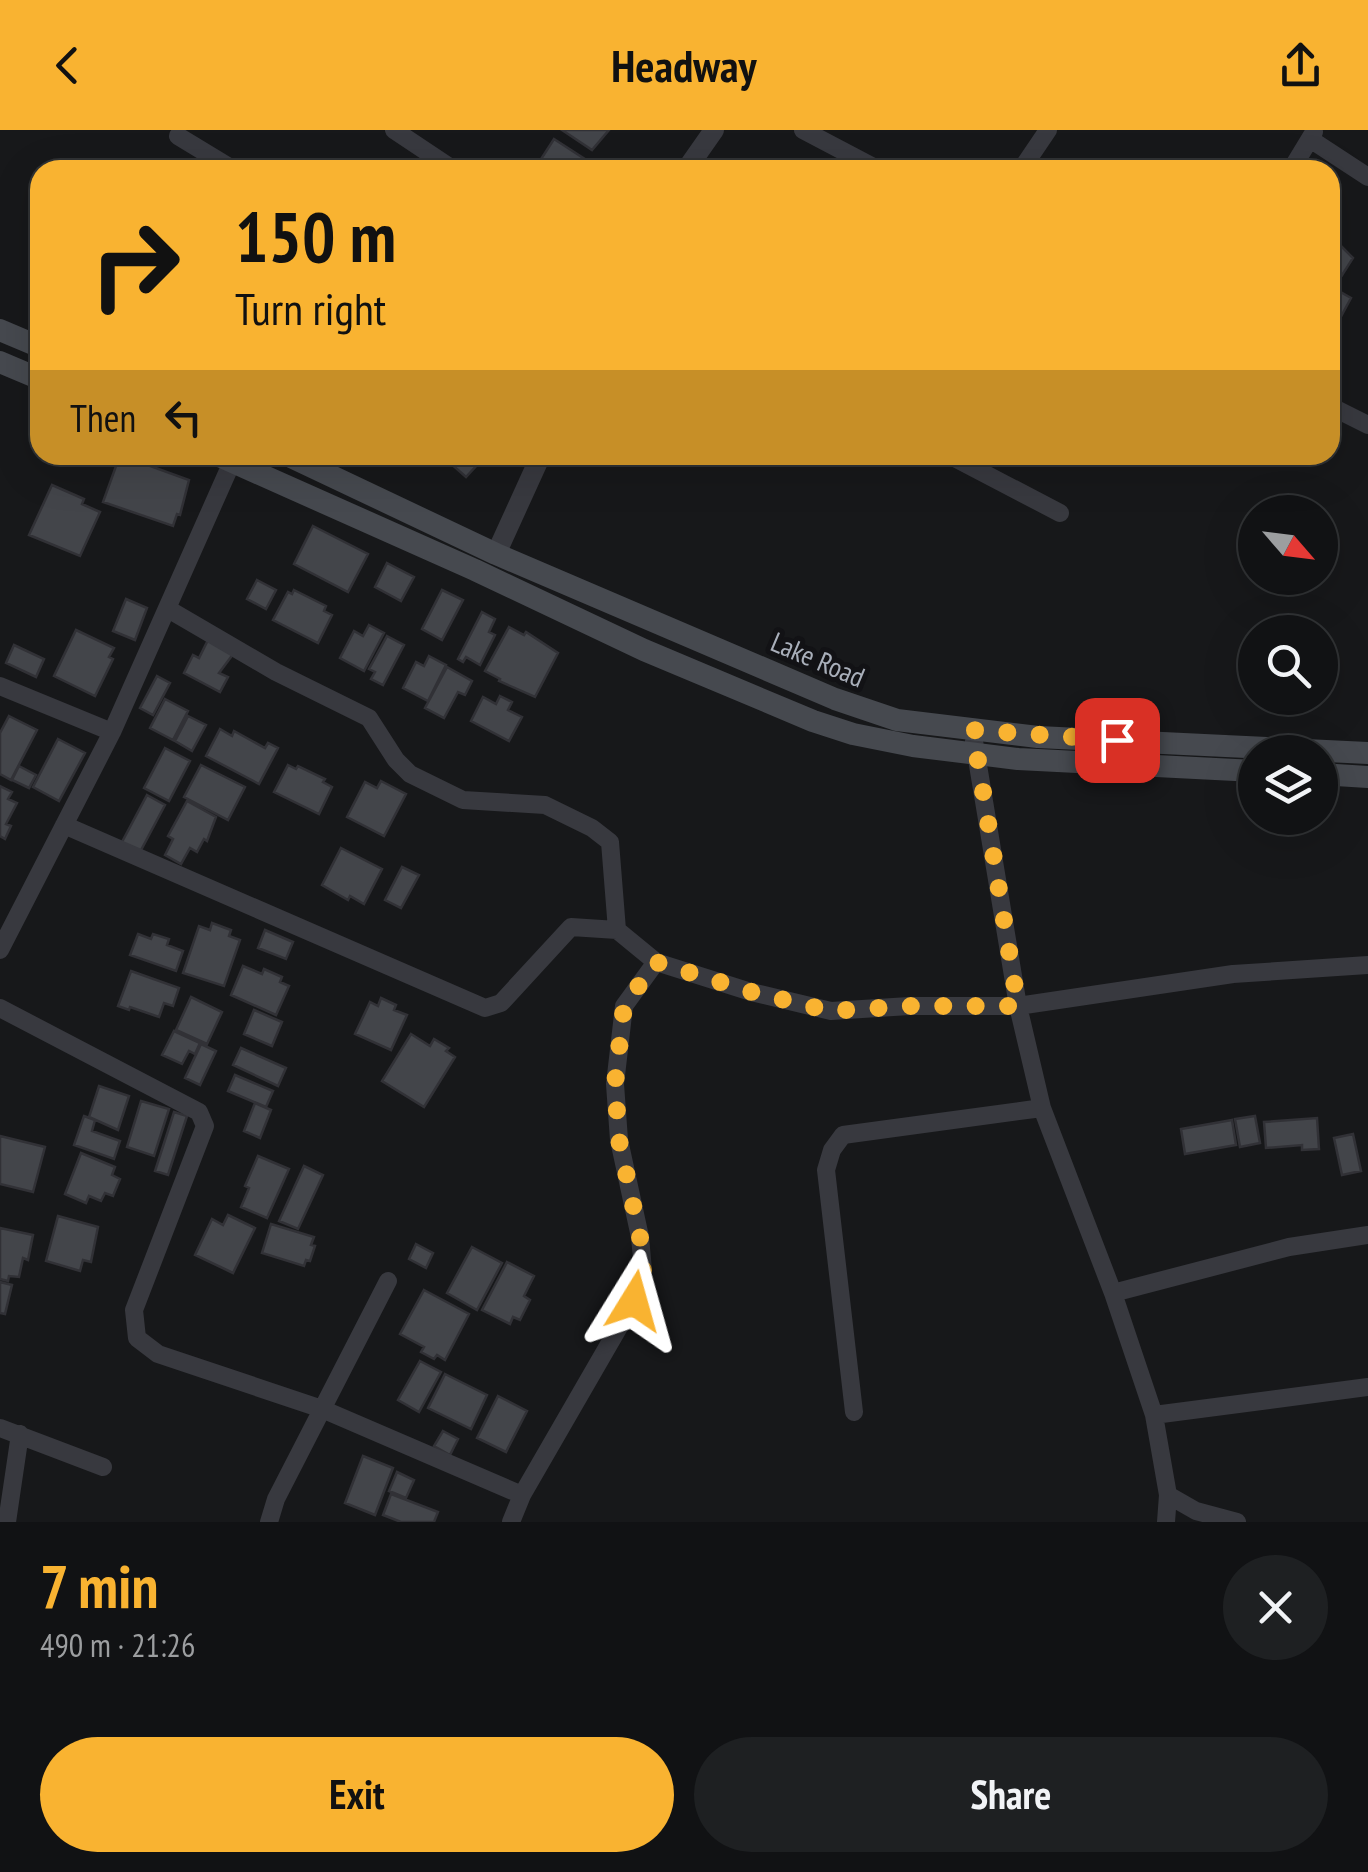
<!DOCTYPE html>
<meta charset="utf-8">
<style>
:root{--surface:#111214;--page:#1e2022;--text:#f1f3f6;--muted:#9c9ea0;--line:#303234;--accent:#f9b331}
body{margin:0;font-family:"PT Sans Narrow",sans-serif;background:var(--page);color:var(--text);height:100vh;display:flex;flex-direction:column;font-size:38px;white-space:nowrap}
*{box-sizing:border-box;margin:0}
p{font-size:32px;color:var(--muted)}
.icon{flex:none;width:55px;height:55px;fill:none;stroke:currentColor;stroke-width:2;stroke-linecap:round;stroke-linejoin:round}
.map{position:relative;height:1392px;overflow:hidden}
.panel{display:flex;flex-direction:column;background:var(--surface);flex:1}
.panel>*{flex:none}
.top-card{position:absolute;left:30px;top:30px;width:1310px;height:305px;border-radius:30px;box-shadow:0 10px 40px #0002,0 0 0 2px var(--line);background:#f9b331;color:#111;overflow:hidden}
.needle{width:65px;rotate:118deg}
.tools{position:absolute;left:1238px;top:365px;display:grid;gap:20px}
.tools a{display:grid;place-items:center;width:100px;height:100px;border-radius:50%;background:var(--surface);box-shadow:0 10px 40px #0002,0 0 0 2px var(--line);font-size:50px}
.pin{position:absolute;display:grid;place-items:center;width:85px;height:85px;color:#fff;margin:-42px;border-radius:20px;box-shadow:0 5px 15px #0006}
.me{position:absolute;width:110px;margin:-55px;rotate:8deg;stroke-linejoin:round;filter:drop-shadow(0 0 8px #0008)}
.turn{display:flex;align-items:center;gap:35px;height:210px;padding:0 40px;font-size:45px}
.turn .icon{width:130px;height:130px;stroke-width:2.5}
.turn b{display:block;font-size:70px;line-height:85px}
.then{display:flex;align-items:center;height:95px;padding:0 40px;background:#0003;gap:20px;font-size:38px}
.round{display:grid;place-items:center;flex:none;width:105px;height:105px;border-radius:52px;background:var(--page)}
.head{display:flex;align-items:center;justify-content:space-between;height:170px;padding:0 40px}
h1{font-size:60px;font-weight:800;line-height:75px;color:var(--accent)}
.button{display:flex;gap:20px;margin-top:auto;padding:20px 40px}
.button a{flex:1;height:115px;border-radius:60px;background:var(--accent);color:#111;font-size:40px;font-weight:800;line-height:115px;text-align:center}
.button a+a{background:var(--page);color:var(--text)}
header{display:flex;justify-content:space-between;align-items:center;height:130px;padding:0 40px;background:var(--accent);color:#111;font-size:45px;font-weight:800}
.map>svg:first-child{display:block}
.building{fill:#43454a;stroke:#313136;stroke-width:2.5}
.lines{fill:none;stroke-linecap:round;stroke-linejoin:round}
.minor{stroke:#38393f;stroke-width:18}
.tertiary{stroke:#38393f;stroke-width:20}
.secondary{stroke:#46494f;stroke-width:22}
.route{stroke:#f9b331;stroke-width:18;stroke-dasharray:0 32.4}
.labels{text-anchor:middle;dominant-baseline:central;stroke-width:10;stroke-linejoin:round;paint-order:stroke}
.street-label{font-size:28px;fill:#a9afba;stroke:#121215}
</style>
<header><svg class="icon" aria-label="back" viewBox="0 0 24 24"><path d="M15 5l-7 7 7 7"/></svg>Headway<svg class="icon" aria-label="share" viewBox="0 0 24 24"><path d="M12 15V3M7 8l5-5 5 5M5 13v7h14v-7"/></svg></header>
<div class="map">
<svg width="1368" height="1392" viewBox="0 0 1368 1392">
<rect width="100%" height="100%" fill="#17181a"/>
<path class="building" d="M562,0H609L592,20Z
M554,9L594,35L591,40H534Z
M1336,111L1353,128L1339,150L1330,144V112L1334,115Z
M1330,156L1351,168L1330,207Z
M120,325L189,350L180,385L177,384L173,396L103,372Z
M457,325H468L478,334L466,347L450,333Z
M52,355L84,369L82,374L100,382L80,426L29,405Z
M313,396L368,424L348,462L294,434Z
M387,433L414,447L401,471L375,457Z
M257,450L276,460L266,479L247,469Z
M294,460L326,476L324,481L332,485L318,513L273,490L288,462L292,464Z
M442,460L463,470L442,510L422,499Z
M126,469L147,478L135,510L113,501Z
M482,482L495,489L489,502L495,505L480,535L466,527L463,532L458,529Z
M369,495L384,503L364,541L340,528L354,501L363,506Z
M509,497L524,505L526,502L558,523L535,567L499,551L500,549L485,541Z
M76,500L114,518L109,527L113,529L95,566L54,546Z
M387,506L404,515L383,555L371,549L375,542L369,539Z
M208,510L234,523L219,543L228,547L220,562L184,543L193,525L199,528Z
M14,515L44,529L36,547L6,533Z
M429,526L446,535L428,571L403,558L416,532L424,536Z
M447,537L472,551L465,565L458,562L444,588L425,578Z
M157,546L170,553L153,585L140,578Z
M500,566L512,572L508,580L522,587L509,611L471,591L483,567L496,574Z
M165,569L188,581L173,610L150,598Z
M9,586L37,600L11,650L0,644V603Z
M188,586L206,595L192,621L175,611Z
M220,599L232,606L234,601L265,618L268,613L278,618L259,654L206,626Z
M58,609L85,623L59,671L33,657Z
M165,618L190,631L169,671L144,658Z
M201,635L245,657L228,690L184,667Z
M288,635L296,639L298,636L325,649L323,652L332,657L319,684L274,662Z
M19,636L36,645L29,658L12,650Z
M381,651L406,664L384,706L347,687L365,652L377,658Z
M0,656L12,662L8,669L17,673L6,694L11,696L5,709L0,706Z
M147,665L165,675L140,722L122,712Z
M187,671L216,687L207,711L204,709L197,722L190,718L181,734L165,725L173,709L168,706Z
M341,718L382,739L364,774L350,766L348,770L322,755Z
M402,737L419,745L401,778L385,770Z
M212,793L231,800L229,806L240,810L224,856L183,843L199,796L210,800Z
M265,800L293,812L286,829L258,818Z
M138,804L151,809L153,804L169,809L167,815L183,821L176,841L130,825Z
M243,836L262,844L264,839L282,847L280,852L289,856L276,885L231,865Z
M131,841L179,858L173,876L164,873L159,887L130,877L129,880L118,876Z
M191,867L222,882L207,914L176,900Z
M381,868L396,875L394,880L407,885L391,920L355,904L370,872L378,876Z
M254,880L282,892L272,916L244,904Z
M174,901L200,913L195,924L189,921L182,934L162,925Z
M411,904L430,916L434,909L449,918L446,921L455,927L424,977L382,951Z
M201,914L216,921L200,955L185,948Z
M241,918L286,938L278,956L233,935Z
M235,945L273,961L266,977L228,961Z
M99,956L129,966L118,1000L89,987Z
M141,971L169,979L154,1026L127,1017Z
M255,973L271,980L260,1008L244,1001Z
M174,982L187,986L168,1045L155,1041Z
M84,986L95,990L92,1001L120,1011L114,1029L74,1015Z
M1255,986L1260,1013L1240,1017L1235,989Z
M1317,988L1319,1019L1302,1020V1015L1266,1018L1264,992Z
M1232,990L1236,1015L1185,1024L1181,999Z
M1353,1004L1361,1041L1342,1045L1334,1008Z
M0,1006L45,1017L33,1062L0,1054Z
M81,1023L115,1037L112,1045L120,1049L113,1066L105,1063L101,1071L89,1066L86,1073L65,1064Z
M258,1026L289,1039L267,1088L241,1077L249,1058L245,1056Z
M304,1036L323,1045L298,1099L279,1091Z
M228,1085L255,1098L233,1143L195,1125L212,1089L223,1095Z
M58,1086L98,1097L91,1132L83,1130L80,1141L46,1131Z
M271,1094L314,1107L311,1115L315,1116L310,1131L306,1130L304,1136L262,1123Z
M0,1098L33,1105L28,1130L23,1128L19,1147L9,1146L8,1151L0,1149Z
M416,1114L433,1123L426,1138L409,1129Z
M472,1117L502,1133L477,1180L447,1163Z
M507,1132L534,1146L524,1166L530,1170L520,1190L513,1187L510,1194L482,1180Z
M0,1152L12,1155L5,1184L0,1183Z
M424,1160L469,1184L445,1230L437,1225L434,1229L421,1222L424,1217L400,1204Z
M420,1231L441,1242L419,1282L398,1270Z
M445,1244L487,1265L471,1299L428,1278Z
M498,1266L527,1281L506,1322L477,1308Z
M443,1301L458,1309L450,1325L434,1316Z
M363,1326L393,1338L375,1385L345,1373Z
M397,1342L414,1350L406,1368L389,1361Z
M391,1364L438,1382L434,1392H401L383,1385Z"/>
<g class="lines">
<path class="minor" d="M394,0L454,40
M803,0L879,40
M178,6L234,40
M1310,9L1368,47
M1021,40L1048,0
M1291,40L1314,2
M1330,276L1368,295
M949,325L1060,383
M168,479L276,542L369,588L396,630L410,644L463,670L545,675L592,698L610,712L617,800L656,832L751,862L831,881L909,876H1018L1233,844L1368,835
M0,556L112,602
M974,611L1018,876L1042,978L1113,1163L1154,1285L1168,1365L1166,1392
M64,695L485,878L501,873L571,797L617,800
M0,820L112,602L232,332
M0,878L199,982L205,996L134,1180L137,1208L158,1224L322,1279L522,1365
M1113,1163L1289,1117L1368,1105
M854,1282L826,1040L832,1020L843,1005L1042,978
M1154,1285L1368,1257
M0,1298L103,1337
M1168,1365L1196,1381L1237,1392
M7,1392L20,1304
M269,1392L276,1369L388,1151
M511,1392L522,1365L634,1171L643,1140L640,1107L619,1010L615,954L624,876L656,832"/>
<path class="tertiary" d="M686,40L714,0
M496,424L541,325"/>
<path class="secondary" d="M0,200L40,217
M0,232L40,249
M217,325L475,440L644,520L813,591L853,604L913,616L1018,629L1255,641
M287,325L496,424L835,569L897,590L1038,607L1368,623
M1320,644L1368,647"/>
</g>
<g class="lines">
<path class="route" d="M634,1171L643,1140L640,1107L619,1010L615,954L624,876L656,832L752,862L830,881L909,876H1018L973,600L1117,610"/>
</g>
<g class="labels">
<g class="street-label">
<text transform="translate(818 529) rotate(23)">Lake Road</text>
</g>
</g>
</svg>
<div class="tools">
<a><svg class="needle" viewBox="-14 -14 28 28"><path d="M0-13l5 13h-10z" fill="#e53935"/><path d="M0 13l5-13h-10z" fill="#9c9ea0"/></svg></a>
<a><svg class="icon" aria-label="search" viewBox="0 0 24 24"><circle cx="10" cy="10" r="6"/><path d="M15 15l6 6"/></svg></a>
<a><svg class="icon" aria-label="layers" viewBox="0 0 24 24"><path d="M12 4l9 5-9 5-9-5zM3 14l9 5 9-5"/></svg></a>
</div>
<div class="pin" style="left:1117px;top:610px;background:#d93025"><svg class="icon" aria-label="arrive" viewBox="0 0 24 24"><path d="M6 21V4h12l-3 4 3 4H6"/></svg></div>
<svg class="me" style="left:634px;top:1171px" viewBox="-20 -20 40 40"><path d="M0-17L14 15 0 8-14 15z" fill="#f9b331" stroke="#fff" stroke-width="4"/></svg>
<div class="top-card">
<div class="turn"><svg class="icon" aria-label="right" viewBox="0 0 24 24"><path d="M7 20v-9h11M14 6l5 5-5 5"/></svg><div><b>150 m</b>Turn right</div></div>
<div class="then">Then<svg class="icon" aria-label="left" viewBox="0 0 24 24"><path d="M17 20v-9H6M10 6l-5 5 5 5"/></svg></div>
</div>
</div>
<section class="panel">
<div class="head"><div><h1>7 min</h1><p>490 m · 21:26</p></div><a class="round"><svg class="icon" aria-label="close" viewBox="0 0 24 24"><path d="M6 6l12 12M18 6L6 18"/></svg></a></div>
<div class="button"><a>Exit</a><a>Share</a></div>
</section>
